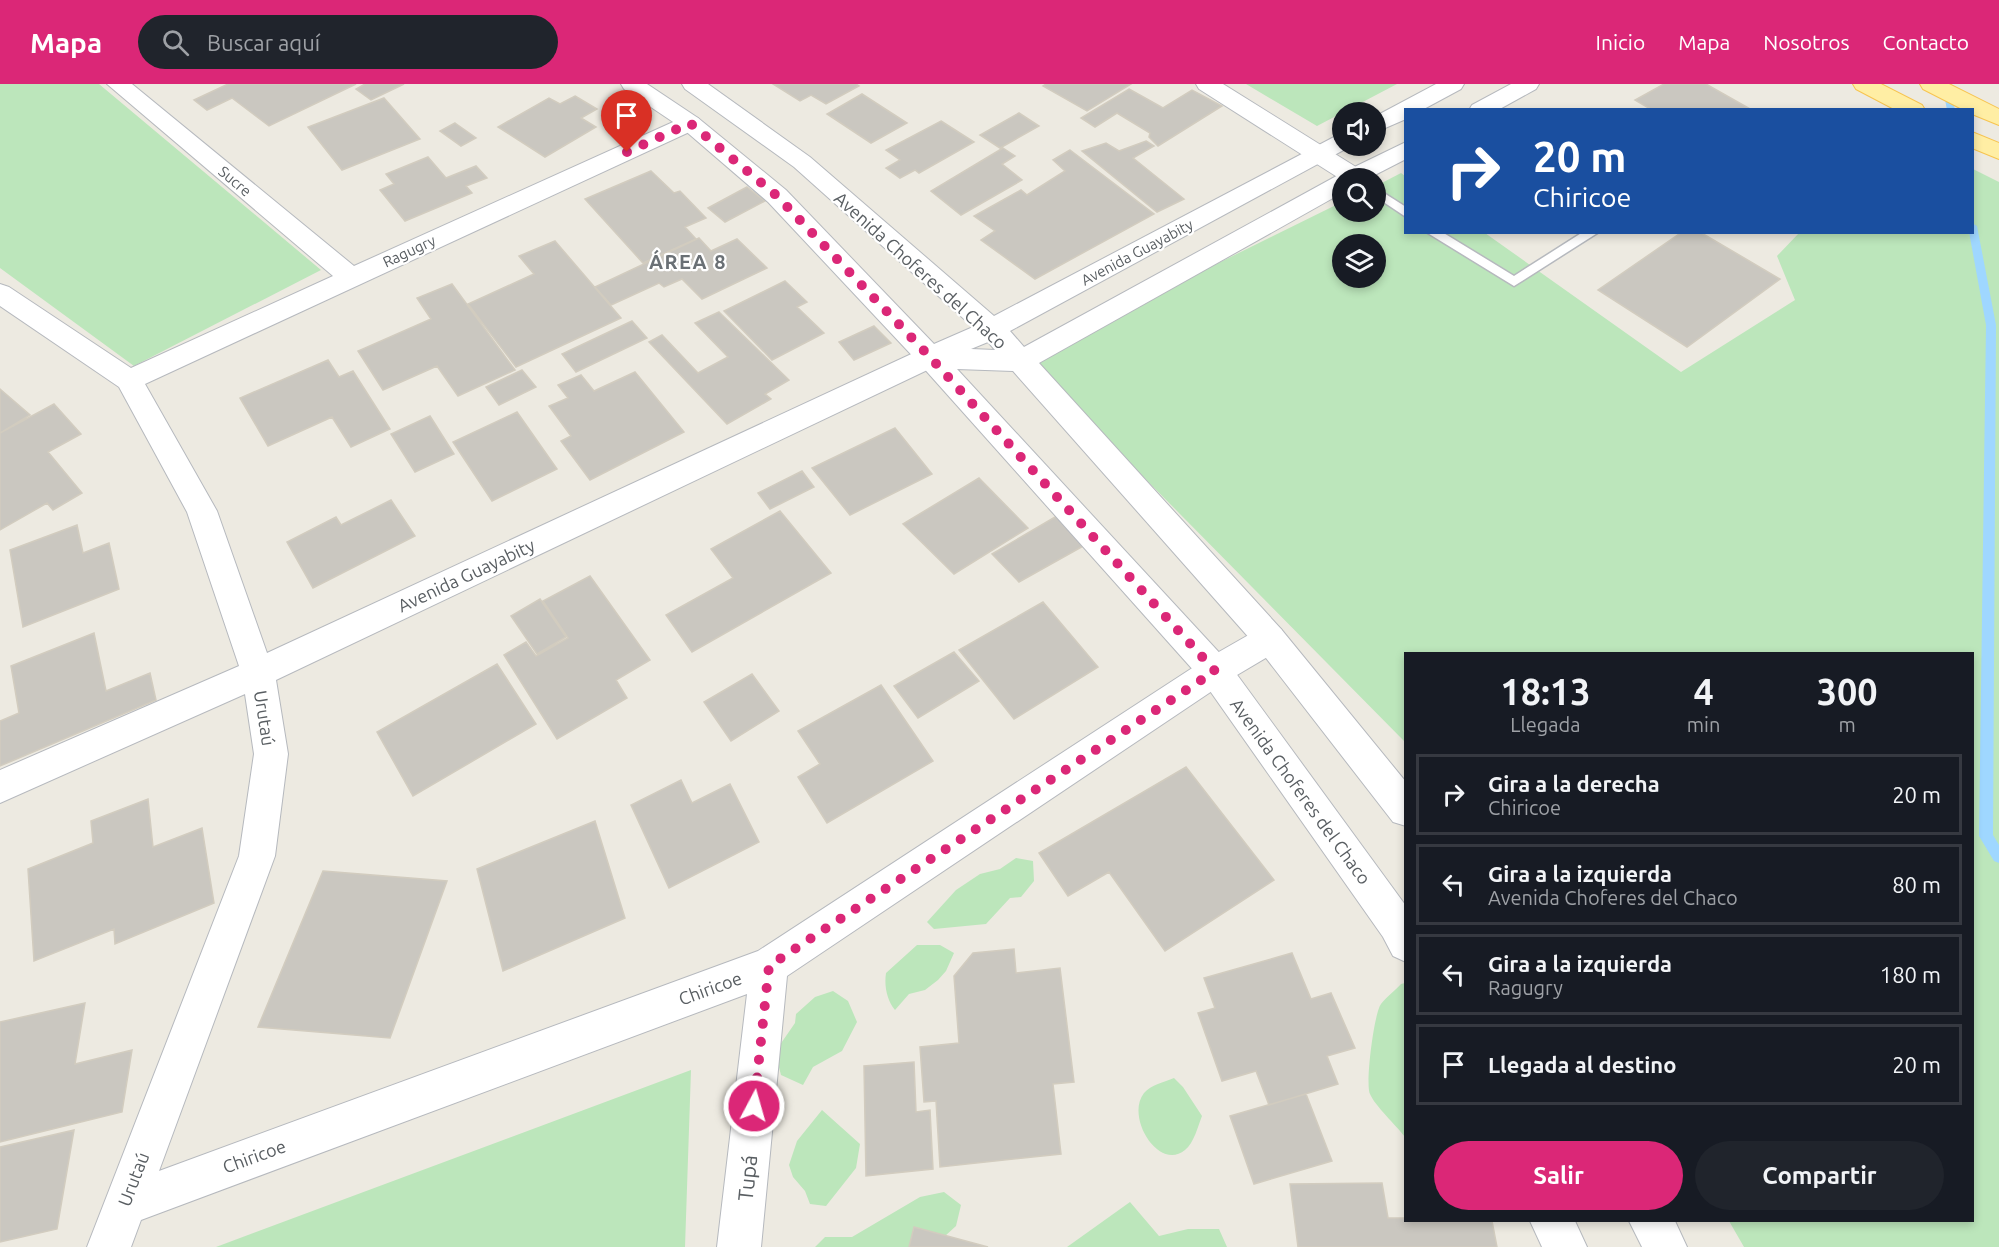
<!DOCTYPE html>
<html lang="es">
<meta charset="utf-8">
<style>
:root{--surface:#171b24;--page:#20242c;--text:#f1f3f6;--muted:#9ea1a6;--line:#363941;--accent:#db2777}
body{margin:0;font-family:Ubuntu,sans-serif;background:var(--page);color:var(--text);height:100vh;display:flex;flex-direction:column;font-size:22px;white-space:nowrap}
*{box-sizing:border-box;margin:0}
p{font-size:20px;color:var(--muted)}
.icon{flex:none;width:33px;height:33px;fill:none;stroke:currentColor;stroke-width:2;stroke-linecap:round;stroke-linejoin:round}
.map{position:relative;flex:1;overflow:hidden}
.sheet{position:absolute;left:1404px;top:568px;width:570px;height:570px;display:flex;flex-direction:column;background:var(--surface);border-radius:0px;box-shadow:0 3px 9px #0003}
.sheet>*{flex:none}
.top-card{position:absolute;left:1404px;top:24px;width:570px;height:126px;border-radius:0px;box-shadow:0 3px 9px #0003;background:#1a4fa0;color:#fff;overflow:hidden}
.fabs{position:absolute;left:1332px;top:18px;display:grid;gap:12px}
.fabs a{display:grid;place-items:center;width:54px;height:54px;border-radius:50%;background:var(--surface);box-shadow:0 3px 9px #0003;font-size:30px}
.pin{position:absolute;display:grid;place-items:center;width:51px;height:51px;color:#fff;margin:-62px -26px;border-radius:50% 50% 50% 0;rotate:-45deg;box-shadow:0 0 6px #0007}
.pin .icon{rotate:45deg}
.me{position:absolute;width:66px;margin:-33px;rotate:6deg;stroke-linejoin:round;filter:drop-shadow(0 0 4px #0008)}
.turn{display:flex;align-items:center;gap:21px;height:126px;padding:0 30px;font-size:27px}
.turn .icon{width:78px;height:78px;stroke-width:2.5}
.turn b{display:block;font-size:42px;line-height:51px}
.eta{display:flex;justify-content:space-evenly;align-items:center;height:102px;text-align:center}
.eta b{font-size:36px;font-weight:600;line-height:42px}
.button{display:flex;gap:12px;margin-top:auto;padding:12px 30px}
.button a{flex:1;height:69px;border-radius:36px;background:var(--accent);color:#fff;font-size:24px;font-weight:600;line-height:69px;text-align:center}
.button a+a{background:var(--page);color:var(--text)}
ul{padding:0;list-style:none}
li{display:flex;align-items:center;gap:18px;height:81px;margin:0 12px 9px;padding:0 18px;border:3px solid var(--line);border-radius:0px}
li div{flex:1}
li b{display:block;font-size:22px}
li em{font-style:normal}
header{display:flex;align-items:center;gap:36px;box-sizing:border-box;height:84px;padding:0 30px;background:var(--accent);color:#fff}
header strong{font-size:28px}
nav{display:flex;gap:33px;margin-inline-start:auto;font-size:21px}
.search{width:420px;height:54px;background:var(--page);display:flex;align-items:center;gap:15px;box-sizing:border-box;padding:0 21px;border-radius:33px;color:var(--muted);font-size:22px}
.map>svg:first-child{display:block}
.green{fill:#bce6bb;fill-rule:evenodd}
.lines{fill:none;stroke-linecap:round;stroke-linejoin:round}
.stream{fill:#9fd7ff;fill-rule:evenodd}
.building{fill:#cac7c0;stroke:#d2ccbf;stroke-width:1.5}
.service-casing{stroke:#b6b9be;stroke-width:3}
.minor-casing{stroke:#b6b9be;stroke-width:2}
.tertiary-casing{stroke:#b6b9be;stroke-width:2}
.primary-casing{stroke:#f7c450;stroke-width:2}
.service{fill:#fff;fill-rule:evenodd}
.minor{fill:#fff;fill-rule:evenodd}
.tertiary{fill:#fff;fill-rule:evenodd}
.primary{fill:#ffeea4;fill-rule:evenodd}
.route{stroke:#db2777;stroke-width:10;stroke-dasharray:0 18}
.labels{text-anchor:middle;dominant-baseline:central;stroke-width:4.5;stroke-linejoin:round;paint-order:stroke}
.far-street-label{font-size:15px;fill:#595e62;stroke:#fff}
.street-label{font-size:18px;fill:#595e62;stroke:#fff}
.far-district-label{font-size:20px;font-weight:bold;letter-spacing:1.5px;fill:#6a7075;stroke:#fff}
.near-street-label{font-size:21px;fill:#595e62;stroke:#fff}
</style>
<header>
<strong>Mapa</strong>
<div class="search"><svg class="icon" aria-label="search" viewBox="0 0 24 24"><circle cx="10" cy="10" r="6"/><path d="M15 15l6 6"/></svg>Buscar aquí</div>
<nav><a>Inicio</a><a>Mapa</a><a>Nosotros</a><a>Contacto</a></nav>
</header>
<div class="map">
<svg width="1999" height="1163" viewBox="0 0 1999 1163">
<rect width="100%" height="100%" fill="#edeae1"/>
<path class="green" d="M0,0H99L321,186L134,282L0,184Z
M1246,0H1397L1317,42Z
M1973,85L1999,98V1163H1744L1729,1137H1972V570H1406L1405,658L1026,274L1342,118V128H1376V102L1401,89L1405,92L1406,148L1485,149L1681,288L1795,216L1777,172L1799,149L1972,148ZM1342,160H1376V194H1342Z
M1016,774L1033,777L1034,797L1021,813L1010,814L986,840L934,845L927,838L956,806L980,790L1000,785Z
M917,861H940L954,869L946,887L938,896L925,906L909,910L895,926C887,916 884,902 886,889Z
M1405,899H1406L1405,1053C1396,1041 1375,1022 1370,1010C1365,1001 1374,929 1381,920C1386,913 1395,907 1401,900Z
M833,907L848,917L857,938L842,967L813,983L803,1001L781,991L775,968L795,939L796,930L815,913Z
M691,986L685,1163H216Z
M1174,994L1183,1003L1202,1032C1198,1042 1194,1059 1185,1066C1159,1088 1125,1033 1144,1009C1151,1001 1164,998 1174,994Z
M822,1026L860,1060L856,1084L826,1122L810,1120L805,1107L793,1093L789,1081L797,1057Z
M944,1108L961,1121L956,1142L933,1163H815L825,1153H852L920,1113Z
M1130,1118L1159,1152L1188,1145H1219L1227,1163H1067Z"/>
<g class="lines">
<path class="stream" d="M1942,0H1950L1955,26H1947Z
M1972,139L1977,142L1996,241L1993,751L1999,761V779L1994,777L1979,752L1986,241L1969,148H1972Z"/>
</g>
<path class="building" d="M228,0H356L269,42L232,14L207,26L194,16Z
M365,0H404L371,16L356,5Z
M773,0H856L859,2L826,20L811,11L800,17Z
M1046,0H1131L1087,27L1043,2Z
M1664,0H1706L1752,26H1652L1635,16Z
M1129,5L1163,24L1192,6L1222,22L1158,62L1149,53L1150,49L1117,29L1095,43L1081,34Z
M862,10L907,39L871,59L827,30Z
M575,12L597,25L581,34L596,43L545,73L498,43L549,14L560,20Z
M384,14L420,55L342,86L308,43Z
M1019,29L1039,42L1000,64L980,51Z
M941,37L974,58L919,89L915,86L900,94L886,84L900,76L886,66Z
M455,39L476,54L461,62L440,47Z
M1146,57L1154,62L1133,74L1184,115L1157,128L1082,67L1106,59L1119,67Z
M1003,64L1015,72L1002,80L1022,96L961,131L931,107Z
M1070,66L1154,130L1035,195L981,156L995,147L974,132L1021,106L1027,111L1065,87L1053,76Z
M428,73L446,94L476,82L487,94L466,102L472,109L405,137L380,106L394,100L386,90Z
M651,87L674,109L680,107L706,134L685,143L696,155L643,179L585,115Z
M747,103L765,117L725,138L708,124Z
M1682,148H1700L1780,195L1687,263L1598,206Z
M699,154L711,167L737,155L767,184L702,215L682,195L664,203L659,199L611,221L595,203Z
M555,157L621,234L516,283L468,220L534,190L519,172Z
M785,197L807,218L797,223L824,249L772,276L724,227Z
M452,200L515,286L458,312L437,282L383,306L358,267L431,235L417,214Z
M719,228L789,296L765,310L771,315L727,340L649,258L662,251L698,289L728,273L695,239Z
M632,237L647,254L576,288L562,270Z
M874,242L891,259L854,276L839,258Z
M328,276L339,293L353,287L390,345L351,363L332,333L268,362L240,314Z
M522,286L536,303L499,321L486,303Z
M635,288L684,348L590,396L561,357L571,352L549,322L568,314L558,301L581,291L594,307Z
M0,305L30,331L0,349Z
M54,320L81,350L48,368L82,409L53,426L47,419L0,446V349Z
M517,328L557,385L492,417L453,358Z
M430,332L454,370L415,388L391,350Z
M895,344L932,390L850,431L812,384Z
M802,387L814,403L770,425L758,409Z
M979,394L1028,444L954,490L903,440Z
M391,416L415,452L313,504L287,458L336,433L341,441Z
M1067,426L1094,456L1019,498L992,470Z
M780,427L831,489L692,568L666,531L733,494L711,465Z
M77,441L83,469L109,459L119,505L23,543L10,466Z
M590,492L650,576L616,596L627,614L557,655L504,571L526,558L536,572L568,554L543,517Z
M540,515L566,553L537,570L511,532Z
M1043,518L1098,583L1014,635L959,566Z
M94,549L106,607L150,589L156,616L0,682V637L19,629L11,582Z
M954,568L979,597L918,634L894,602Z
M497,580L536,640L413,712L377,648Z
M752,590L779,627L731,657L704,618Z
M881,601L933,677L827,739L798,693L820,680L798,647Z
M1186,683L1274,796L1165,867L1109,788L1068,812L1039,769Z
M681,696L692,719L730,700L759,758L669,804L631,721Z
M148,715L153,763L202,744L214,819L115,860L114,845L34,877L28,785L93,759L91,737Z
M595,737L625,834L503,887L477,785Z
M323,787L447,797L390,954L258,943Z
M1014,865L1016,889L1060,884L1074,998L1053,1000L1061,1070L940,1083L936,1017L924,1018L920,963L959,959L954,892L973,869Z
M1292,869L1311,915L1331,909L1355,964L1327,972L1338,1000L1269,1021L1256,987L1222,997L1198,929L1215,924L1204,894Z
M85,919L75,980L132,966L122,1028L0,1058V938Z
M914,978L916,1028L930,1026L933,1085L866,1092L864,982Z
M1306,1010L1332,1077L1254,1100L1230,1032Z
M74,1046L57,1145L0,1158V1063Z
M1382,1099L1388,1134H1406V1137H1492L1497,1163H1298L1290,1100Z
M914,1143L988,1163H909Z"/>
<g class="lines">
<defs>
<path id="service" d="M1376,104L1406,123V133L1376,113Z
M1426,148H1442L1514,192L1583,148H1599L1514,202Z"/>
<path id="minor" d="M107,0H132L354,182L682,34L690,32L698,34L702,39L698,44L145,300L217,427L267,569L920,266L930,263L940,266L944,273L940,280L276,596L288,670L275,772L159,1087L758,867L1203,577L1259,545L1270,541L1281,545L1286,555L1281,565L1227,597L787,892L761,1163H717L747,910L141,1136L131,1163H87L239,772L254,670L245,610L0,719V686L239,582L187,428L119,303L0,222V200L9,203L131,284L333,192Z
M1196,0H1223L1364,88L1367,93L1342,96L1199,5Z"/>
<path id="tertiary" d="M621,0H647L698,34L786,106L934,260L973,243L794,83L685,5L682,0H708L810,73L994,232L1334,53L1342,51V62H1351L1010,247L1024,263L1342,89L1406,58V75L1369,94H1342V109L1039,279L1281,545L1406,698V742L1393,738L1259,565L1013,287L957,285L1227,577L1406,822V878L1393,872L1383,853L1203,597L920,280L768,118L682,44L624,5ZM988,258L995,266L971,265Z
M1436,0H1464L1461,5L1422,26H1406V35L1376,48V32Z
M1511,0H1539L1536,5L1498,26H1469L1472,21Z
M1530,1137H1575L1587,1163H1542Z
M1629,1137H1675L1687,1163H1642Z"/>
<path id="primary" d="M1853,0H1881L1922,21L1925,26H1896L1856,5Z
M1920,0H1949L1999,25V41L1972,30V26H1964L1923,5Z
M1972,48L1999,59V75L1972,64Z"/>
</defs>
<use href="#service" class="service-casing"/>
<use href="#minor" class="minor-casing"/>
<use href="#tertiary" class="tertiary-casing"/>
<use href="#primary" class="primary-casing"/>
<use href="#service" class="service"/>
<use href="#minor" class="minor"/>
<use href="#tertiary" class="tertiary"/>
<use href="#primary" class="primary"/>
</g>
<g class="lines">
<path class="route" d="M627,68L690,39L777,112L930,273L1215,587L769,882L754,1022"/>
</g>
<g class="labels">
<g class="far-street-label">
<text transform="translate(235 97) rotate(40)">Sucre</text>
<text transform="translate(409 167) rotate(-25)">Ragugry</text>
<text transform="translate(1137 168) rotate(-28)">Avenida Guayabity</text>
</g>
<g class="street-label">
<text transform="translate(921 186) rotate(42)">Avenida Choferes del Chaco</text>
<text transform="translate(466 491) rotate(-25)">Avenida Guayabity</text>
<text transform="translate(265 634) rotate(81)">Urutaú</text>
<text transform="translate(1301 707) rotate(54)">Avenida Choferes del Chaco</text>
<text transform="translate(710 904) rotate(-20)">Chiricoe</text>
<text transform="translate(254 1072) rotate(-20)">Chiricoe</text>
<text transform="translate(133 1095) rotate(-69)">Urutaú</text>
</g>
<g class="far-district-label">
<text x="688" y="177">ÁREA 8</text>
</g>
<g class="near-street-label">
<text transform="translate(747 1094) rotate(-84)">Tupá</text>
</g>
</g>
</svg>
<div class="fabs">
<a><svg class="icon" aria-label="sound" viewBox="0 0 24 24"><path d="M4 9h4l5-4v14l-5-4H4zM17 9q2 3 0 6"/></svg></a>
<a><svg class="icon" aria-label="search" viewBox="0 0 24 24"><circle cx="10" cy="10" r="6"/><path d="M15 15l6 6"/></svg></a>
<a><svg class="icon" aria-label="layers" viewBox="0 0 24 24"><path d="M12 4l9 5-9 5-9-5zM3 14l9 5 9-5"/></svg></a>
</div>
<div class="pin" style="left:627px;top:68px;background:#d93025"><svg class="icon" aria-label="arrive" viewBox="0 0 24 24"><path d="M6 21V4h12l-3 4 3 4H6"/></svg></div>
<svg class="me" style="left:754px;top:1022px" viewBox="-20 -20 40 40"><circle r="17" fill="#db2777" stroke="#fff" stroke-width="3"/><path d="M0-11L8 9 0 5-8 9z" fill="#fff"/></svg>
<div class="top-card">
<div class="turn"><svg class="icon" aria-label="right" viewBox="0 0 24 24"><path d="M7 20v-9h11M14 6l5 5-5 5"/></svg><div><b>20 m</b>Chiricoe</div></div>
</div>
<section class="sheet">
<div class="eta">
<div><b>18:13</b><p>Llegada</p></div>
<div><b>4</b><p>min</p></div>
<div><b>300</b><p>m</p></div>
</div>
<ul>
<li><svg class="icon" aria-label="right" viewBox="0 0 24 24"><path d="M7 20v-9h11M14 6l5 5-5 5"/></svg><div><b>Gira a la derecha</b><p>Chiricoe</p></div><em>20 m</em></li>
<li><svg class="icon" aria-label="left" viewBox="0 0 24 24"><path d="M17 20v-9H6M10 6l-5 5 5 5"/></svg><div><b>Gira a la izquierda</b><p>Avenida Choferes del Chaco</p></div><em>80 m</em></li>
<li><svg class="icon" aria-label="left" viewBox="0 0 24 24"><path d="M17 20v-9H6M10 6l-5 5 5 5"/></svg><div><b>Gira a la izquierda</b><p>Ragugry</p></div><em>180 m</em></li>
<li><svg class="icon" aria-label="arrive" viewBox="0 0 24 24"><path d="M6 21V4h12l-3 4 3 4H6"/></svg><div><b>Llegada al destino</b></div><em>20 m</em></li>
</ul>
<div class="button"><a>Salir</a><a>Compartir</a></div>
</section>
</div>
